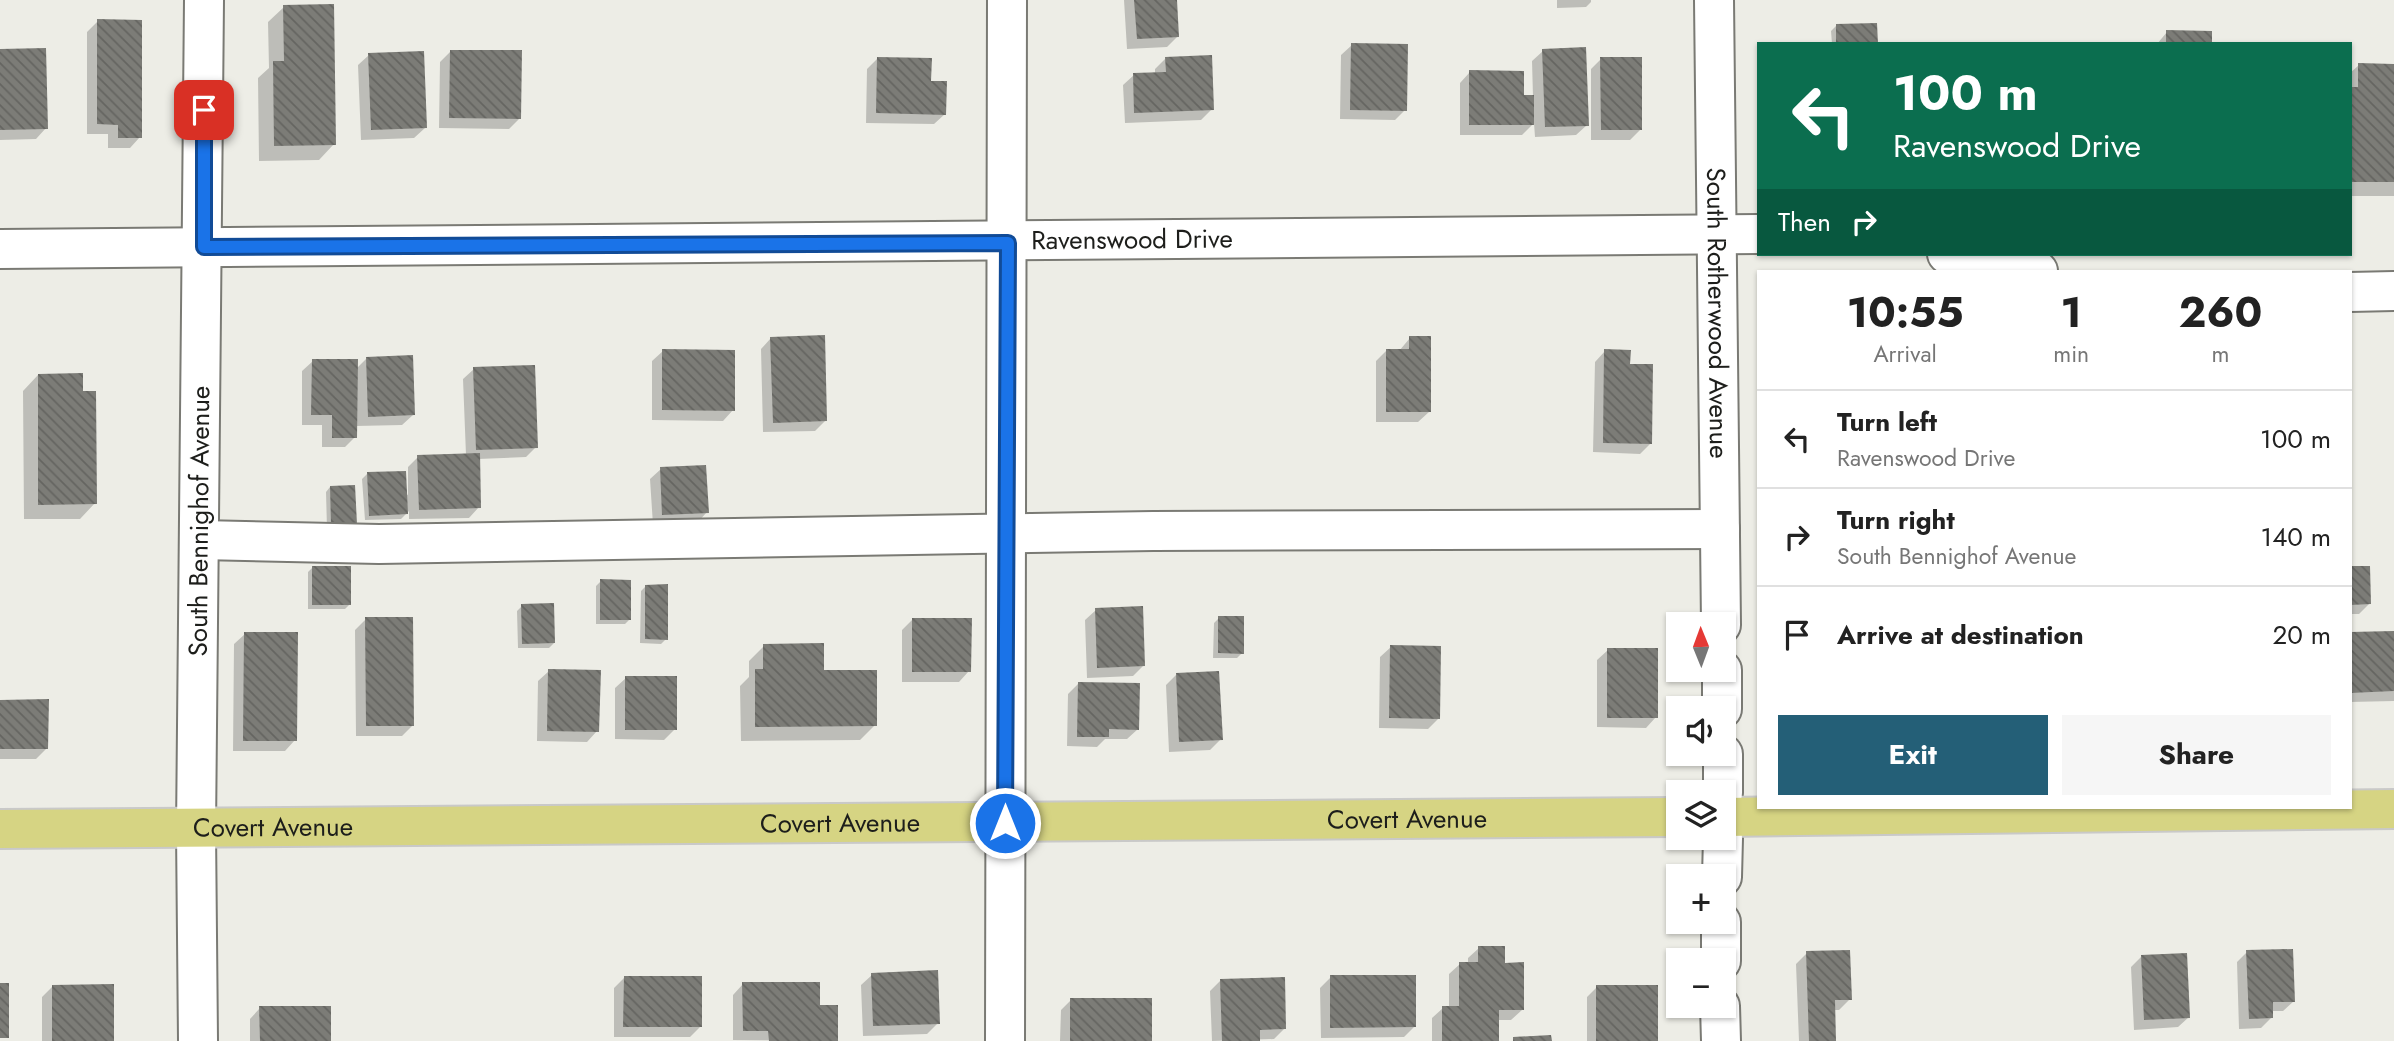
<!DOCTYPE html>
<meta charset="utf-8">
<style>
:root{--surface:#fff;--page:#f6f6f6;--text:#222;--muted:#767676;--line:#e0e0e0;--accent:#245f77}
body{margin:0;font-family:Jost,sans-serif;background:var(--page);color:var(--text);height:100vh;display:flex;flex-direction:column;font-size:26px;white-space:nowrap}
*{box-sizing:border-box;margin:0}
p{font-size:23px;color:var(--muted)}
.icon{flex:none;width:38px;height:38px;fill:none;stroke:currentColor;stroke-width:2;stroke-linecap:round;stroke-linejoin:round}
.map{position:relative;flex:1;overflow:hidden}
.panel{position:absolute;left:1757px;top:270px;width:595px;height:539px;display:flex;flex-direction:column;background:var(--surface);border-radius:0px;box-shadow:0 2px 5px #0004}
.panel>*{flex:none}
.guide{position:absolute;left:1757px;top:42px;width:595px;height:214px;border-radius:0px;box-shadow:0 2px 5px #0004;background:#0b6e4f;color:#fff;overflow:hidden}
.needle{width:46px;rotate:359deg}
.controls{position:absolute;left:1666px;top:612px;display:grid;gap:14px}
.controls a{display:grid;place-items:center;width:70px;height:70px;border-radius:0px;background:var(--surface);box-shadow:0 2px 5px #0004;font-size:35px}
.pin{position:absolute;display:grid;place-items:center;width:60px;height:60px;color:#fff;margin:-30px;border-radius:14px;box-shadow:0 4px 10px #0006}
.me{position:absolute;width:77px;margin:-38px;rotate:0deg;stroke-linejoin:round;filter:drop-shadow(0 0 5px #0008)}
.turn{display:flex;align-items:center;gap:24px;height:147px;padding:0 21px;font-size:32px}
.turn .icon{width:91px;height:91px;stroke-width:2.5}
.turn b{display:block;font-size:49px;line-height:60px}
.then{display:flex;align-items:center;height:66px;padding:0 21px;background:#0003;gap:14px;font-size:26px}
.eta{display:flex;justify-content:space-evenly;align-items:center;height:119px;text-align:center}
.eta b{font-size:42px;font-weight:700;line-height:49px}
.primary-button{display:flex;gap:14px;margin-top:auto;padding:14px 21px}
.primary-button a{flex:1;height:80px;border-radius:0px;background:var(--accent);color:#fff;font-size:28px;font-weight:700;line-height:80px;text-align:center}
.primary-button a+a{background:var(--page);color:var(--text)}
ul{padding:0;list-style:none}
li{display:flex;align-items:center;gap:21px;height:98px;padding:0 21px;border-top:2px solid var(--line)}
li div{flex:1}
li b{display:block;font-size:26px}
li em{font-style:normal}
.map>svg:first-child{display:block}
.shadow{fill:#0003}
.building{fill:url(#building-back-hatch)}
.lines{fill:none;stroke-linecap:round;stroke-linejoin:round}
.minor-casing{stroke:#7a7a74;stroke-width:42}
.major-casing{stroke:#c9c9c8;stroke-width:42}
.minor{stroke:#fff;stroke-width:38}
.major{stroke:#d6d483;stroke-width:38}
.route-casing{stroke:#114b97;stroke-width:18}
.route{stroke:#1a73e8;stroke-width:12}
.labels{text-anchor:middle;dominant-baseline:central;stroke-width:7;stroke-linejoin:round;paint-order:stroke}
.street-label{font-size:26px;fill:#1d1e1b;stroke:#fffffe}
</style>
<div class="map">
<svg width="2394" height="1041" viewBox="0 0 2394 1041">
<defs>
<pattern id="building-back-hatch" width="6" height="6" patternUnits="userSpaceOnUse" patternTransform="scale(1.75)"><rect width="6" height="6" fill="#7c7c77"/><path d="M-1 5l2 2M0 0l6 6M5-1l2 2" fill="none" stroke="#656561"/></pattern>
</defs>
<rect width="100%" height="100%" fill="#edede6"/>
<path class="shadow" d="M1124,0H1176L1178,36L1167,47L1127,49Z
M1557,0H1591V2L1586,7L1557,8Z
M284,7L334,144L319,160L259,161L258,78L269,68L268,22Z
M98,21L140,137L130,148H108V134H87V32Z
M1836,26L1876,44H1832L1831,31Z
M2167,32L2210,44H2157Z
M1352,45L1405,110L1395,120L1340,119L1341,55Z
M0,51L46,128L36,139L0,140Z
M451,51L519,119L509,129L439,128L440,62Z
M1543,51L1587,125L1576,135L1535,137L1534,123L1522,135H1460V83L1470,72L1522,97H1533L1532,61Z
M369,55L425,128L414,138L361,140L358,65Z
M878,58L945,114L934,124L866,123L867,69Z
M1166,58L1212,109L1201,120L1125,123L1123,85L1134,75L1155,74V69Z
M1601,59L1641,129L1630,140H1591V69Z
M2359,65H2394V196H2350V73Z
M771,338L826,420L815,431L763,432L761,349Z
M1410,338L1429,412L1418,422H1376V361L1387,350L1399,351Z
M663,351L733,410L723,421L652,420V361Z
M1605,351L1629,366L1651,443L1640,454L1593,452L1595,362Z
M366,359L413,415L402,425L356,426L355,437L345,447H322V425H302V371L313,361L356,369Z
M474,369L536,447L526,457L478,459L479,507L469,518L409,519V511L401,519L365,520L362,479L367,474L408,495V467L418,457L466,455L463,379Z
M38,375L82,393L95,503L80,519H24L23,391Z
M661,469L707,512L697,523L653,525L650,479Z
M330,487L355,523L350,528L327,529L326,492Z
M313,567L350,604L345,609H308V572Z
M2350,568L2370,603L2359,614H2350Z
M601,581L630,619L625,624H596V586Z
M646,586L666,639L661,644L640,643L641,591Z
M522,606L554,643L549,648H518L517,611Z
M1096,610L1143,666L1133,676L1087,678L1085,620Z
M1219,618L1242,653L1237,658H1213L1214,623Z
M366,619L413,725L402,736H356L355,630Z
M913,619L969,671L959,682H902V630Z
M2394,633V701L2350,702V634Z
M245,634L295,740L285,751H233L234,644Z
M764,646L822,672L875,725L860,740L741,741L740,686L749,677V661Z
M1391,647L1438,719L1428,729L1379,728L1380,657Z
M1608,650L1656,717L1646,728L1597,727V660Z
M549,671L597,731L587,742L537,741L538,681Z
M1176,675L1221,739L1210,750L1169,752L1166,685Z
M626,678L675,729L664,740L615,739V688Z
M1078,684L1138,729L1127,739H1105L1097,747L1067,746L1068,694Z
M0,701L47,748L36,759H0Z
M1479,948L1503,964L1522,1010L1511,1020H1497V1041H1432V1018L1443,1008H1449V974L1460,964H1468V958Z
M2247,952L2294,1001L2283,1011H2272V1017L2261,1028L2239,1029L2237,962Z
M1807,953L1850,999L1839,1010H1833L1834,1041H1799L1796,964Z
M2141,957L2189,1017L2178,1027L2134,1030L2131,967Z
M872,975L938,1023L927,1034L863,1036L861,985Z
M1331,977L1414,1027L1404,1037L1321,1038L1320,988Z
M624,978L700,1027L690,1037H614V988Z
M1221,980L1285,1028L1274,1039L1212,1041L1210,991Z
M743,984L818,1007L836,1041L733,1040V995Z
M53,986L113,1041H42V997Z
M1597,987L1657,1041H1587V997Z
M1071,1000L1150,1041H1060L1061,1010Z
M260,1008L329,1041H250V1019Z"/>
<path class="building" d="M1134,0H1177L1179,37L1137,39Z
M334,4L336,145L274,146L273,61H284L283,5Z
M97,19L142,20V138H118V125L97,124Z
M1877,23L1878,44H1836V24Z
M2166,30L2212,31V44H2166Z
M1351,43L1408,44L1407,111L1350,110Z
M1586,47L1589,126L1545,127L1542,49Z
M46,48L48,129L0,130V49Z
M450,50H522L521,119L449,118Z
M424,51L427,128L371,130L368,53Z
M1212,55L1214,110L1134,113L1133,73L1166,72L1165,57Z
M877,57L932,58L931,81H947L946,115L876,113Z
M1600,57H1642V130H1601Z
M2358,63L2394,64V182H2350V87H2358Z
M1469,70L1524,71V95H1534V125H1469Z
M825,335L827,421L773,423L770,337Z
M1409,336H1431V412H1386V349H1409Z
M662,349L735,350V411L662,410Z
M1604,349L1631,350L1630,364H1653L1652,444L1603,443Z
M413,355L415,415L368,417L366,357Z
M312,359H358L357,438H332V415H311Z
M535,365L538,448L476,450L473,367Z
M83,373V391H96L97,504L38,505V374Z
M480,453L481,508L419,510L417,455Z
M706,465L709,513L662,515L660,467Z
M406,471L408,514L369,516L367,472Z
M355,485L357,524L331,525L330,486Z
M312,566H351V605H312Z
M2350,566H2370L2371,604L2350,605Z
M600,579L631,580V620H600Z
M668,584V640L645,639V585Z
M554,603L555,643L522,644L521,604Z
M1143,606L1145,666L1097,668L1095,608Z
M1218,616H1244V654L1218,653Z
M365,617H413L414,726H366Z
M912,618H972L971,672H912Z
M2394,631V691L2350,693V632Z
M244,632H298L297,741H243Z
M824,643V670H877V726L755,727V669H763V644Z
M1390,645L1441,646L1440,719L1389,718Z
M1607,648H1658V718H1607Z
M548,669L601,670L599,732L547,731Z
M1219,671L1223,740L1179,742L1176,673Z
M625,676H677V730H625Z
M1078,682L1140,683L1139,730L1109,729V737H1077Z
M49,699L48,749H0V700Z
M1478,946H1505V963L1524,962V1010H1499V1041H1442V1006H1459V962H1478Z
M2293,949L2295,1002H2273V1018L2249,1019L2246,950Z
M1850,950L1852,1000H1835L1836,1041H1809L1806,951Z
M2187,953L2190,1018L2144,1020L2141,955Z
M938,970L940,1024L873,1026L871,973Z
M1330,975H1416V1027L1330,1028Z
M624,976H702V1027H623Z
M1285,977L1286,1029L1260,1030V1041H1222L1220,979Z
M742,982H820V1005H838V1041H769L768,1031H743Z
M0,983H9V1038H0Z
M114,984V1041H52V985Z
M1596,985H1658V1041H1596Z
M1070,998H1152V1041H1070Z
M259,1006H331V1041H260Z
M1551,1035L1552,1041H1513V1037Z"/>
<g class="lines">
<defs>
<g id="minor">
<path id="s1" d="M1714,0L1721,625"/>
<path id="s2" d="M0,249L1759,234"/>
<path d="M1947,254L2038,271"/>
<path d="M2350,292L2394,291"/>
<path d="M201,540L379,544L1153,531L1720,529"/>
<path d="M1722,670V709"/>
<path d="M1723,754V793"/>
<path d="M1722,877L1723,838"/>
<path d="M1721,961V922"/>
<path d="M1720,1006L1721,1041"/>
<path id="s3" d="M198,1041L196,830L204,0"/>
<path d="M1005,1041L1007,0"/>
</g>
<g id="major">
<path d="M1724,817L2394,809"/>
<path id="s4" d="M0,829L1678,817"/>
</g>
</defs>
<use href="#minor" class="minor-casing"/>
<use href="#major" class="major-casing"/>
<use href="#minor" class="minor"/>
<use href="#major" class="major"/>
</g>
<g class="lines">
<defs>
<path id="route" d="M204,110V247L1008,243L1005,823"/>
</defs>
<use href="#route" class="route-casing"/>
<use href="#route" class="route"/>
</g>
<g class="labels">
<g class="street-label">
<text stroke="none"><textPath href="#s2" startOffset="1132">Ravenswood Drive</textPath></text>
<text stroke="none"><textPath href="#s1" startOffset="313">South Rotherwood Avenue</textPath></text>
<text stroke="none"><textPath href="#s3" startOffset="520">South Bennighof Avenue</textPath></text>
<text stroke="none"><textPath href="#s4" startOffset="1407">Covert Avenue</textPath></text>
<text stroke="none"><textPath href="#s4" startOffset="840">Covert Avenue</textPath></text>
<text stroke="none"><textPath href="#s4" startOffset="273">Covert Avenue</textPath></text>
</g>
</g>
</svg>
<div class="controls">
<a><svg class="needle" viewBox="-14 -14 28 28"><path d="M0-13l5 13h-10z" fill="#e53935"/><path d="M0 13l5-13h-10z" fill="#767676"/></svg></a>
<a><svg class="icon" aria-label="sound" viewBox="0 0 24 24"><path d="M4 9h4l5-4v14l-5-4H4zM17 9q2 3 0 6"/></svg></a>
<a><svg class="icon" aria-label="layers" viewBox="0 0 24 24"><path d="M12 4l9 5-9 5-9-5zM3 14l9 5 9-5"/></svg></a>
<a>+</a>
<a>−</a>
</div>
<div class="pin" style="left:204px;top:110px;background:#d93025"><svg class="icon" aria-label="arrive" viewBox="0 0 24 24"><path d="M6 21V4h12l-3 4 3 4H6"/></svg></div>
<svg class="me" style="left:1005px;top:823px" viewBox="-20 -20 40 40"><circle r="17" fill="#1a73e8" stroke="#fff" stroke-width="3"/><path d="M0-11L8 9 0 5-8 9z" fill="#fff"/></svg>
<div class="guide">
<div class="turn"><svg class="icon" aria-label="left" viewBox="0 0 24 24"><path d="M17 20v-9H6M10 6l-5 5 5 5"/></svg><div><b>100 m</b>Ravenswood Drive</div></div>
<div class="then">Then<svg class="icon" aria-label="right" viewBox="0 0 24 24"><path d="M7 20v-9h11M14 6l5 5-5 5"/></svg></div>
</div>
<section class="panel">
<div class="eta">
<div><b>10:55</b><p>Arrival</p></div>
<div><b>1</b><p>min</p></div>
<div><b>260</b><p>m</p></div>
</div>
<ul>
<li><svg class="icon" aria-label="left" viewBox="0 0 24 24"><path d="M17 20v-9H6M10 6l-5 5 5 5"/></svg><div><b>Turn left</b><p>Ravenswood Drive</p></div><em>100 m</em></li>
<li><svg class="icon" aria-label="right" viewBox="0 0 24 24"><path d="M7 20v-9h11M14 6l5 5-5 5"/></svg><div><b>Turn right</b><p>South Bennighof Avenue</p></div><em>140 m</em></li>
<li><svg class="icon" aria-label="arrive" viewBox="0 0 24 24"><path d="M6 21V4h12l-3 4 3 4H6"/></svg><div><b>Arrive at destination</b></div><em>20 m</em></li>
</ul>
<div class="primary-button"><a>Exit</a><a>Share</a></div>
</section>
</div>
